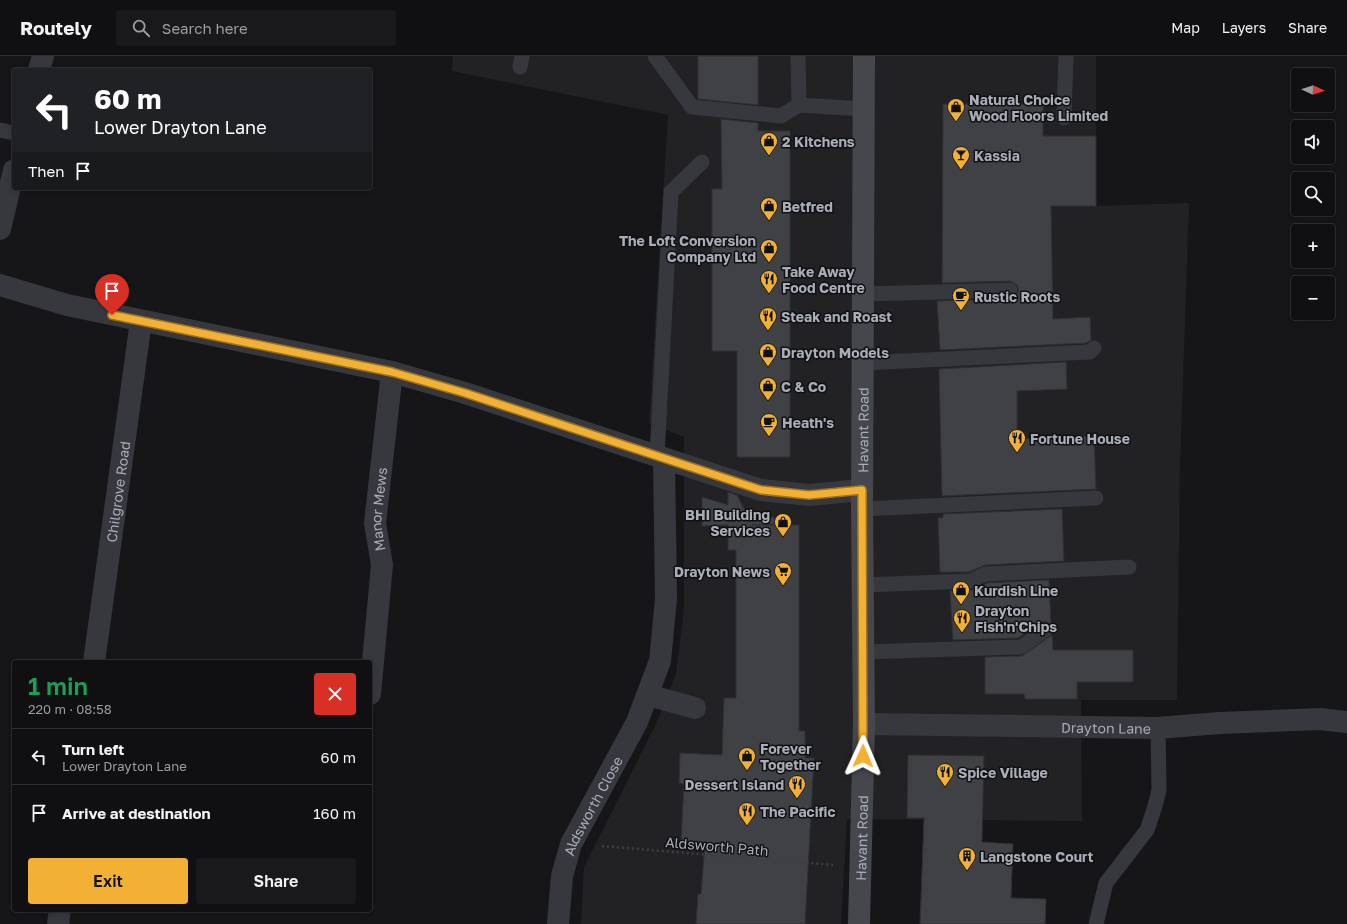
<!DOCTYPE html>
<meta charset="utf-8">
<style>
:root{--surface:#101012;--page:#19191b;--text:#f1f3f6;--muted:#9c9d9f;--line:#303032;--accent:#f2b134}
body{margin:0;font-family:"Golos Text",sans-serif;background:var(--page);color:var(--text);height:100vh;display:flex;flex-direction:column;font-size:15px;white-space:nowrap}
*{box-sizing:border-box;margin:0}
p{font-size:13px;color:var(--muted)}
.icon{flex:none;width:22px;height:22px;fill:none;stroke:currentColor;stroke-width:2;stroke-linecap:round;stroke-linejoin:round}
.map{position:relative;flex:1;overflow:hidden}
.drawer{position:absolute;left:12px;top:604px;width:360px;height:252px;display:flex;flex-direction:column;background:var(--surface);border-radius:4px;box-shadow:0 2px 6px #0003,0 0 0 1px var(--line)}
.drawer>*{flex:none}
.banner{position:absolute;left:12px;top:12px;width:360px;height:122px;border-radius:4px;box-shadow:0 2px 6px #0003,0 0 0 1px var(--line);background:#202124;color:#fff;overflow:hidden}
.needle{width:26px;rotate:94deg}
.tools{position:absolute;left:1291px;top:12px;display:grid;gap:8px}
.tools a{display:grid;place-items:center;width:44px;height:44px;border-radius:4px;background:var(--surface);box-shadow:0 2px 6px #0003,0 0 0 1px var(--line);font-size:20px}
.pin{position:absolute;display:grid;place-items:center;width:34px;height:34px;color:#fff;margin:-41px -17px;border-radius:50% 50% 50% 0;rotate:-45deg;box-shadow:0 0 4px #0007}
.pin .icon{rotate:45deg}
.me{position:absolute;width:44px;margin:-22px;rotate:1deg;stroke-linejoin:round;filter:drop-shadow(0 0 3px #0008)}
.turn{display:flex;align-items:center;gap:14px;height:84px;padding:0 16px;font-size:18px}
.turn .icon{width:52px;height:52px;stroke-width:2.5}
.turn b{display:block;font-size:28px;line-height:34px}
.then{display:flex;align-items:center;height:38px;padding:0 16px;background:#0003;gap:8px;font-size:15px}
.round{display:grid;place-items:center;flex:none;width:42px;height:42px;border-radius:4px;background:var(--page)}
.headline{display:flex;align-items:center;justify-content:space-between;height:68px;padding:0 16px}
h1{font-size:24px;font-weight:600;line-height:30px;color:#1e9e55}
.primary-button{display:flex;gap:8px;margin-top:auto;padding:8px 16px}
.primary-button a{flex:1;height:46px;border-radius:4px;background:var(--accent);color:#111;font-size:16px;font-weight:600;line-height:46px;text-align:center}
.primary-button a+a{background:var(--page);color:var(--text)}
ul{padding:0;list-style:none}
li{display:flex;align-items:center;gap:12px;height:56px;padding:0 16px;border-top:1px solid var(--line)}
li div{flex:1}
li b{display:block;font-size:15px}
li em{font-style:normal}
header{display:flex;align-items:center;gap:24px;box-sizing:border-box;height:56px;padding:0 20px;background:var(--surface);border-bottom:1px solid var(--line)}
header strong{font-size:19px}
nav{display:flex;gap:22px;margin-inline-start:auto;font-size:14px}
.search{width:280px;height:36px;background:var(--page);display:flex;align-items:center;gap:10px;box-sizing:border-box;padding:0 14px;border-radius:4px;color:var(--muted);font-size:15px}
.map>svg:first-child{display:block}
.built{fill:#222225}
.building{fill:#404145;stroke:#303034}
.lines{fill:none;stroke-linecap:round;stroke-linejoin:round}
.path{stroke:#3d3f44;stroke-width:2.5;stroke-dasharray:2 3;stroke-linecap:butt}
.lane{stroke:#37383d;stroke-width:15}
.street{stroke:#37383d;stroke-width:22}
.secondary{stroke:#45474d;stroke-width:22}
.route-casing{stroke:#9d7322;stroke-width:10}
.route{stroke:#f2b134;stroke-width:7}
.labels{text-anchor:middle;dominant-baseline:central;stroke-width:3;stroke-linejoin:round;paint-order:stroke}
.poi-label{font-size:14px;font-weight:bold;fill:#a8adb8;stroke:#111113;text-anchor:start}
.street-label{font-size:14px;fill:#a8adb8;stroke:#111113}
</style>
<header>
<strong>Routely</strong>
<div class="search"><svg class="icon" aria-label="search" viewBox="0 0 24 24"><circle cx="10" cy="10" r="6"/><path d="M15 15l6 6"/></svg>Search here</div>
<nav><a>Map</a><a>Layers</a><a>Share</a></nav>
</header>
<div class="map">
<svg width="1347" height="868" viewBox="0 0 1347 868">
<rect width="100%" height="100%" fill="#161618"/>
<path class="built" d="M453,0H1096V150L1189,147L1180,410L1177,644H1081L1082,765L847,763L841,868H581L584,811L657,666L676,618L684,554V381L649,367L668,59L452,15Z"/>
<path class="building" d="M698,0H758V49L698,43Z
M943,48H1043V80H1096V150H1051L1053,263L1090,261L1091,284L1086,287L940,294L937,245L1010,243L1015,241L1019,234L1017,229L1010,225L942,227Z
M721,63L758,67V75H790V401H737V295H712V133H722Z
M1066,306L1067,333L1017,335V383L1094,380L1096,433L942,440L939,313Z
M728,436L737,439L744,453L775,462V468L752,469H799V675H805V702H814L805,868H696L698,838H701L705,787L681,786L684,728L679,727L680,697L722,699L724,642H736V494H728V469L702,470V441L728,449Z
M1062,453L1064,505L985,509L969,516H940L938,462H943V458Z
M1049,524L1051,568L1045,565L1040,566L1018,582L953,584L950,535L972,534L987,527Z
M1052,579L1053,594H1133V626H1077V643H1025L1024,638H985V601L1022,600Z
M908,699L984,700L982,786L1013,788L1011,842L1046,843L1045,868H920L924,762H907Z"/>
<g class="lines">
<path class="path" d="M602,790L833,809"/>
<path class="lane" d="M655,0L692,51L781,60L799,49
M798,0L799,49L864,53
M520,11L522,0
M1064,62L1066,0
M0,74L14,77
M863,238L1010,234
M863,307L1090,296L1094,292
M657,400L671,136L702,106
M862,453L1096,442
M862,529L971,525L985,518L1129,511
M864,596L1021,591L1045,574
M1096,868L1106,827L1147,774L1155,750L1159,734L1158,672"/>
<g class="street">
<path d="M39,14L43,0"/>
<path d="M0,173L14,114"/>
<path d="M0,229L67,249L392,316L465,337L761,434L809,439L862,434"/>
<path id="s1" d="M94,606L141,265"/>
<path id="s2" d="M370,638L382,509L375,467L392,316"/>
<path d="M648,639L695,652"/>
<path id="s3" d="M864,668L1158,672L1219,667L1320,663L1347,666"/>
<path d="M58,868L60,854"/>
<path id="s4" d="M558,868L562,820L571,788L637,666L660,605L666,543L664,403"/>
</g>
<path class="secondary" id="s5" d="M859,868L864,668L862,453L864,0"/>
</g>
<g class="lines">
<defs>
<path id="route" d="M112,259L392,316L465,337L761,434L809,439L862,434L863,700"/>
</defs>
<use href="#route" class="route-casing"/>
<use href="#route" class="route"/>
</g>
<defs>
<symbol id="shop-pin" viewBox="-11 -11 22 30"><path d="M0 17L-7.5 6A9.5 9.5 0 1 1 7.5 6Z" fill="#f2b134" stroke="#111113"/><path d="M-5-2.5h2.3a2.7 3.5 0 0 1 5.4 0H5L5.5 6h-11ZM-1.5-2.5h3a1.5 2.3 0 0 0-3 0Z" fill="#111"/></symbol>
<symbol id="bar-pin" viewBox="-11 -11 22 30"><path d="M0 17L-7.5 6A9.5 9.5 0 1 1 7.5 6Z" fill="#f2b134" stroke="#111113"/><path d="M-6-5H6L.8 .8V4.5H3.5V6h-7V4.5H-.8V.8Z" fill="#111"/></symbol>
<symbol id="restaurant-pin" viewBox="-11 -11 22 30"><path d="M0 17L-7.5 6A9.5 9.5 0 1 1 7.5 6Z" fill="#f2b134" stroke="#111113"/><path d="M-5-6h1v4h1v-4h1v4h1v-4h1v5L-1.5 .5V6h-2V.5L-5-1ZM5-6V6H3V1.5H1.5Q1.5-4 5-6Z" fill="#111"/></symbol>
<symbol id="cafe-pin" viewBox="-11 -11 22 30"><path d="M0 17L-7.5 6A9.5 9.5 0 1 1 7.5 6Z" fill="#f2b134" stroke="#111113"/><path d="M-5.5-4.5H6V0H3Q3 3.5 0 3.5H-2.5Q-5.5 3.5-5.5 0ZM3-3.2v2h1.7v-2ZM-6 4.5H4V6H-6Z" fill="#111"/></symbol>
<symbol id="supermarket-pin" viewBox="-11 -11 22 30"><path d="M0 17L-7.5 6A9.5 9.5 0 1 1 7.5 6Z" fill="#f2b134" stroke="#111113"/><path d="M-6-5.5h2.5l.6 2H6L4.5 2H-2.5L-4.4-4H-6ZM-1.5 3.2a1.3 1.3 0 1 0 .1 0ZM3 3.2a1.3 1.3 0 1 0 .1 0Z" fill="#111"/></symbol>
<symbol id="building-pin" viewBox="-11 -11 22 30"><path d="M0 17L-7.5 6A9.5 9.5 0 1 1 7.5 6Z" fill="#f2b134" stroke="#111113"/><path d="M-4-6H4V6H1V3H-1V6H-4ZM-2.5-4.3h1.7v1.8h-1.7ZM.8-4.3h1.7v1.8H.8ZM-2.5-1h1.7V.8h-1.7ZM.8-1h1.7V.8H.8Z" fill="#111"/></symbol>
</defs>
<g fill-rule="evenodd">
<use href="#shop-pin" x="946" y="41" width="20" height="27"/>
<use href="#shop-pin" x="759" y="75" width="20" height="27"/>
<use href="#bar-pin" x="951" y="89" width="20" height="27"/>
<use href="#shop-pin" x="759" y="140" width="20" height="27"/>
<use href="#shop-pin" x="759" y="182" width="20" height="27"/>
<use href="#restaurant-pin" x="759" y="213" width="20" height="27"/>
<use href="#cafe-pin" x="951" y="230" width="20" height="27"/>
<use href="#restaurant-pin" x="758" y="250" width="20" height="27"/>
<use href="#shop-pin" x="758" y="286" width="20" height="27"/>
<use href="#shop-pin" x="758" y="320" width="20" height="27"/>
<use href="#cafe-pin" x="759" y="356" width="20" height="27"/>
<use href="#restaurant-pin" x="1007" y="372" width="20" height="27"/>
<use href="#shop-pin" x="773" y="456" width="20" height="27"/>
<use href="#supermarket-pin" x="773" y="505" width="20" height="27"/>
<use href="#shop-pin" x="951" y="524" width="20" height="27"/>
<use href="#restaurant-pin" x="952" y="552" width="20" height="27"/>
<use href="#shop-pin" x="737" y="690" width="20" height="27"/>
<use href="#restaurant-pin" x="935" y="706" width="20" height="27"/>
<use href="#restaurant-pin" x="787" y="718" width="20" height="27"/>
<use href="#restaurant-pin" x="737" y="745" width="20" height="27"/>
<use href="#building-pin" x="957" y="790" width="20" height="27"/>
</g>
<g class="labels">
<g class="poi-label">
<text x="969" y="43">Natural Choice<tspan x="969" dy="16">Wood Floors Limited</tspan></text>
<text x="782" y="85">2 Kitchens</text>
<text x="974" y="99">Kassia</text>
<text x="782" y="150">Betfred</text>
<text x="756" y="184" text-anchor="end">The Loft Conversion<tspan x="756" dy="16">Company Ltd</tspan></text>
<text x="782" y="215">Take Away<tspan x="782" dy="16">Food Centre</tspan></text>
<text x="974" y="240">Rustic Roots</text>
<text x="781" y="260">Steak and Roast</text>
<text x="781" y="296">Drayton Models</text>
<text x="781" y="330">C &amp; Co</text>
<text x="782" y="366">Heath's</text>
<text x="1030" y="382">Fortune House</text>
<text x="770" y="458" text-anchor="end">BHI Building<tspan x="770" dy="16">Services</tspan></text>
<text x="770" y="515" text-anchor="end">Drayton News</text>
<text x="974" y="534">Kurdish Line</text>
<text x="975" y="554">Drayton<tspan x="975" dy="16">Fish'n'Chips</tspan></text>
<text x="760" y="692">Forever<tspan x="760" dy="16">Together</tspan></text>
<text x="958" y="716">Spice Village</text>
<text x="784" y="728" text-anchor="end">Dessert Island</text>
<text x="760" y="755">The Pacific</text>
<text x="980" y="800">Langstone Court</text>
</g>
<g class="street-label">
<text stroke="none"><textPath href="#s5" startOffset="494">Havant Road</textPath></text>
<text stroke="none"><textPath href="#s1" startOffset="172">Chilgrove Road</textPath></text>
<text stroke="none"><textPath href="#s2" startOffset="186">Manor Mews</textPath></text>
<text stroke="none"><textPath href="#s3" startOffset="242">Drayton Lane</textPath></text>
<text stroke="none"><textPath href="#s4" startOffset="125">Aldsworth Close</textPath></text>
<text stroke="none"><textPath href="#s5" startOffset="86">Havant Road</textPath></text>
<text transform="translate(717 790) rotate(5)">Aldsworth Path</text>
</g>
</g>
</svg>
<div class="tools">
<a><svg class="needle" viewBox="-14 -14 28 28"><path d="M0-13l5 13h-10z" fill="#e53935"/><path d="M0 13l5-13h-10z" fill="#9c9d9f"/></svg></a>
<a><svg class="icon" aria-label="sound" viewBox="0 0 24 24"><path d="M4 9h4l5-4v14l-5-4H4zM17 9q2 3 0 6"/></svg></a>
<a><svg class="icon" aria-label="search" viewBox="0 0 24 24"><circle cx="10" cy="10" r="6"/><path d="M15 15l6 6"/></svg></a>
<a>+</a>
<a>−</a>
</div>
<div class="pin" style="left:112px;top:259px;background:#d93025"><svg class="icon" aria-label="arrive" viewBox="0 0 24 24"><path d="M6 21V4h12l-3 4 3 4H6"/></svg></div>
<svg class="me" style="left:863px;top:700px" viewBox="-20 -20 40 40"><path d="M0-17L14 15 0 8-14 15z" fill="#f2b134" stroke="#fff" stroke-width="4"/></svg>
<div class="banner">
<div class="turn"><svg class="icon" aria-label="left" viewBox="0 0 24 24"><path d="M17 20v-9H6M10 6l-5 5 5 5"/></svg><div><b>60 m</b>Lower Drayton Lane</div></div>
<div class="then">Then<svg class="icon" aria-label="arrive" viewBox="0 0 24 24"><path d="M6 21V4h12l-3 4 3 4H6"/></svg></div>
</div>
<section class="drawer">
<div class="headline"><div><h1>1 min</h1><p>220 m · 08:58</p></div><a class="round" style="background:#d93025;color:#fff"><svg class="icon" aria-label="close" viewBox="0 0 24 24"><path d="M6 6l12 12M18 6L6 18"/></svg></a></div>
<ul>
<li><svg class="icon" aria-label="left" viewBox="0 0 24 24"><path d="M17 20v-9H6M10 6l-5 5 5 5"/></svg><div><b>Turn left</b><p>Lower Drayton Lane</p></div><em>60 m</em></li>
<li><svg class="icon" aria-label="arrive" viewBox="0 0 24 24"><path d="M6 21V4h12l-3 4 3 4H6"/></svg><div><b>Arrive at destination</b></div><em>160 m</em></li>
</ul>
<div class="primary-button"><a>Exit</a><a>Share</a></div>
</section>
</div>
